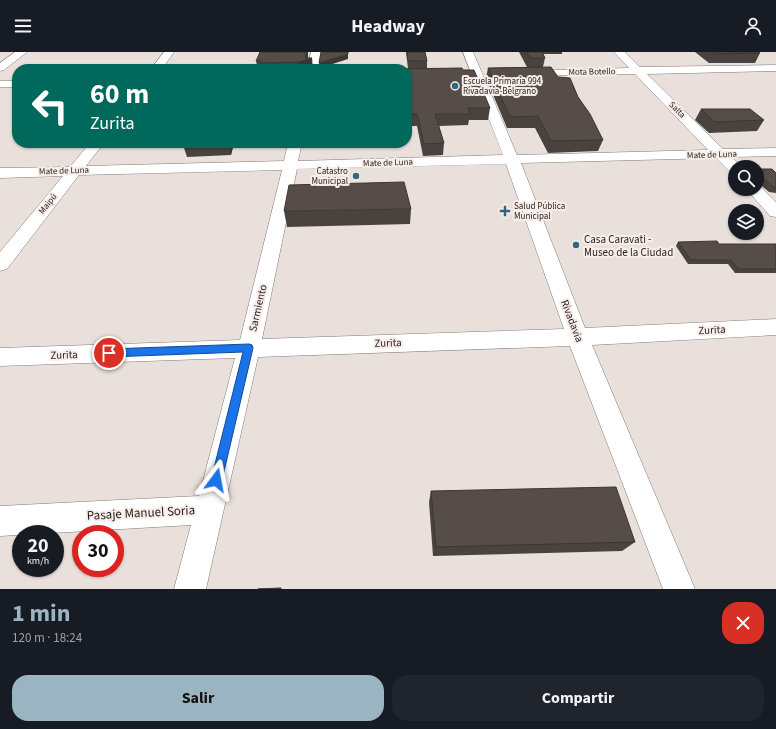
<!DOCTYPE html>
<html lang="es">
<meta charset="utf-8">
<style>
:root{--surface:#171b24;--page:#20242c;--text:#f1f3f6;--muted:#9ea1a6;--accent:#9ab4c1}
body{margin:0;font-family:"Source Sans 3",sans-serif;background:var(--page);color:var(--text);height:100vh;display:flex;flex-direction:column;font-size:15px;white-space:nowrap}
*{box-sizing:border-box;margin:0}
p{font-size:13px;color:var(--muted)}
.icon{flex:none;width:22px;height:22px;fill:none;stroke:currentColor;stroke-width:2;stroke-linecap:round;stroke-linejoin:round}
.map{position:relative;height:537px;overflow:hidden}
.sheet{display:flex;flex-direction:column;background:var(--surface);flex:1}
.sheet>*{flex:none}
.hud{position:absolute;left:12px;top:12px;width:400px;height:84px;border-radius:16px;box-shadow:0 1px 3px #0004;background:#00695c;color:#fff;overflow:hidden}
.controls{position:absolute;left:728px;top:108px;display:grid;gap:8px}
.controls a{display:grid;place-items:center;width:36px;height:36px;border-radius:50%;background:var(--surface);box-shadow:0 1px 3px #0004;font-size:20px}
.speed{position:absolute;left:12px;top:473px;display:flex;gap:8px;font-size:20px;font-weight:700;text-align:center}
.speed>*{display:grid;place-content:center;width:52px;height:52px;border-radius:50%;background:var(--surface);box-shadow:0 1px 3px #0004;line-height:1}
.speed small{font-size:10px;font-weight:400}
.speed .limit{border:6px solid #d22;background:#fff;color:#111}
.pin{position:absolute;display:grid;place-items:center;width:34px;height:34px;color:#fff;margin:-17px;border:2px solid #fff;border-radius:50%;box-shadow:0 1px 4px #0007}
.me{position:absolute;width:44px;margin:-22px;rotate:13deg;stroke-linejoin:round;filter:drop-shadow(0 0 3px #0008)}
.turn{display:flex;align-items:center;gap:14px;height:84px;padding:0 12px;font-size:18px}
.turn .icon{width:52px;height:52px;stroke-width:2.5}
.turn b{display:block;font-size:28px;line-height:34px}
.round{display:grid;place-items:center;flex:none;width:42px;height:42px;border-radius:16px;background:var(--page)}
.overview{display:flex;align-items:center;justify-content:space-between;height:68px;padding:0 12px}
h1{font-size:24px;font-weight:700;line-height:30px;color:var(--accent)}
.button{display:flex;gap:8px;margin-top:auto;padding:8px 12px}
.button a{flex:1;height:46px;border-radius:16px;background:var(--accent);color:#111;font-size:16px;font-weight:700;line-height:46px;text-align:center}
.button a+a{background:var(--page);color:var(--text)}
header{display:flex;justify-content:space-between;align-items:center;height:52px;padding:0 12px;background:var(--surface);font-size:18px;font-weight:700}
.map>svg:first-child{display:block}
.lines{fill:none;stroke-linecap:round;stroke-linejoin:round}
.minor-casing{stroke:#827975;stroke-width:1}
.minor{fill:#fff;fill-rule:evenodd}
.wall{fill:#4a423f}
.shaded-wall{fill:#3c3633}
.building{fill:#564d49;stroke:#3c3633}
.route{fill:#1a73e8;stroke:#114b97}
.poi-dot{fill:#2f6681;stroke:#f8ede9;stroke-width:1.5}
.labels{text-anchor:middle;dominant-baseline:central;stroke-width:4;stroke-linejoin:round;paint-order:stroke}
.far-street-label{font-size:9px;fill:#231f1e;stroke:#f8ede9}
.far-poi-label{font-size:9px;fill:#231f1e;stroke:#f8ede9;text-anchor:start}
.poi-label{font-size:11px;fill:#231f1e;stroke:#f8ede9;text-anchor:start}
.street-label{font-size:11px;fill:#231f1e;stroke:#f8ede9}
.near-street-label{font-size:13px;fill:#231f1e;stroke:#f8ede9}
</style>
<header><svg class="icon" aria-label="menu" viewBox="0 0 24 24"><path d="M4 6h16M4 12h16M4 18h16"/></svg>Headway<svg class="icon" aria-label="person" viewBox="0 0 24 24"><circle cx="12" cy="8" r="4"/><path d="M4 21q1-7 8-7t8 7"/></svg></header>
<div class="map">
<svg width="776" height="537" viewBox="0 0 776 537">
<rect width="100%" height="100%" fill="#eae0db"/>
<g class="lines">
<defs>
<path id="minor" d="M15,0H27L4,18L0,19V11Z
M164,0H174L162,17H151Z
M311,0H321L318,17H308Z
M463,0H473L517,103L708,98L635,22L527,24L522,21L523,19L629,16L614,0H625L640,15L776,13V19L647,22L723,97L776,96V104L732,105L741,115H735V121L730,120L716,106L521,111L585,276L776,267V283L592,293L695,537H663L570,294L258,305L206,537H174L191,473L0,484V454L199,444L235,306L0,314V296L240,288L282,118L79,123L7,217L0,219V200L63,124L0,126V116L70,115L90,91H104L86,114L284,109L288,91H302L298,109L503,103ZM506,112L564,277L262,287L297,117Z
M0,29H17V35H0Z
M757,133L760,134L776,150V165L770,164L746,137H757Z"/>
</defs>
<use href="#minor" class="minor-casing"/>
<use href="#minor" class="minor"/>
</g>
<path class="wall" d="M406,0H425L427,9V16L463,18L490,56L488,68H469L468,73L439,74L444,91L443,103L423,104L417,74H407V17H408Z
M519,0H562V2H543L545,6L543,15L558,25L578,45L603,88L598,99L548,101L535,76H507L486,26L488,16L527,15Z
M695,0H758L760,1L755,11H709Z
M308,6L313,17H258L256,9Z
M701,57L764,68L757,79L709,81L695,68Z
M184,91H234L231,103L187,105L183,93Z
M757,117L776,121V141L769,140L757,130Z
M411,157L410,172L287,175L284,159Z
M678,190L719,192H776V221H735L728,212H688L676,194Z
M431,439L635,490L622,499L433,504L429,450Z"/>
<path class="shaded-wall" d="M306,0H308V7L312,6L313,17H300L299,10L305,6Z
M348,2V7L320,16L319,11Z
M228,91H234L231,103Z"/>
<path class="building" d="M260,0H306L305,6H312L299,10L261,11L262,8L256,9Z
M321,0H348V2L319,11Z
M407,0H425L427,9H408Z
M527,0H542L545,6H530Z
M711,0H758L760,1L714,2Z
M551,15L558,25L570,26L578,45L590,62L603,88L551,89L538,64L510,65L488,16Z
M462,16L463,18H474L490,56H468L470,62H435L444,91L424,92L417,62H407V17H393Z
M701,57H750L764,68L715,70Z
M184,91H228L183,93Z
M757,117H772L776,121V135H773L757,121Z
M404,130L411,157L284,159L289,133Z
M717,189L719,192H776V217H738L731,208H691L678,190Z
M616,435L635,490L436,495L431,439Z
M281,536V537H258Z"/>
<path class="route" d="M249,292L252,293L253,296L222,428L221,432L216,434L212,432L211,428L243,300L109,305L105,304L104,301L105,298L109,297Z"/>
<g class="poi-dot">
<circle cx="455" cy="34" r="4"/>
<circle cx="356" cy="124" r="4"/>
<path d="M503 153h4v4h4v4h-4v4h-4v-4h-4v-4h4z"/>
<circle cx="576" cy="193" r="4"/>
</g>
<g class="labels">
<g class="far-street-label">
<text transform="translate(592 20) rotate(-1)">Mota Botello</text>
<text transform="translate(677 58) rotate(45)">Salta</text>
<text transform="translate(712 103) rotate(-2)">Mate de Luna</text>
<text transform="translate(388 111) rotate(-2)">Mate de Luna</text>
<text transform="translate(64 119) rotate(-2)">Mate de Luna</text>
<text transform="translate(48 152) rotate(-52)">Maipú</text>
</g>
<g class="far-poi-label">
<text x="463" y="29">Escuela Primaria 994<tspan x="463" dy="10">Rivadavia-Belgrano</tspan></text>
<text x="348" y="119" text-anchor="end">Catastro<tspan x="348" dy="10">Municipal</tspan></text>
<text x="514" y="154">Salud Pública<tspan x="514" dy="10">Municipal</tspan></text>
</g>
<g class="poi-label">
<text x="584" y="187">Casa Caravati -<tspan x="584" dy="13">Museo de la Ciudad</tspan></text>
</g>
<g class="street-label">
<text transform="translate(258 256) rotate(-77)">Sarmiento</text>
<text transform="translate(572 269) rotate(69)">Rivadavia</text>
<text transform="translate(712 278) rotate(-3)">Zurita</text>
<text transform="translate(388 291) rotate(-2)">Zurita</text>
<text transform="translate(64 303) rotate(-2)">Zurita</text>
</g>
<g class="near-street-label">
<text transform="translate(141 461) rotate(-3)">Pasaje Manuel Soria</text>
</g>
</g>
</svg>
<div class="controls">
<a><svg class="icon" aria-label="search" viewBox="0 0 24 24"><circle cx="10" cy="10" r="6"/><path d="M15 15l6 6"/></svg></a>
<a><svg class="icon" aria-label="layers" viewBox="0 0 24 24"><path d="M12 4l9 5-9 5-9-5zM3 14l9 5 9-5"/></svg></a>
</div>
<div class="speed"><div>20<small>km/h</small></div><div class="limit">30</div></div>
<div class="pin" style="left:109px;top:301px;background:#d93025"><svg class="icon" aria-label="arrive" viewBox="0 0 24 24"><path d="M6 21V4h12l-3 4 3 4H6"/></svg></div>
<svg class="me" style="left:216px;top:428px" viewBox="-20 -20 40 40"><path d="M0-17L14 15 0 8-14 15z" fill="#1a73e8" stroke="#fff" stroke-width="4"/></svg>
<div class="hud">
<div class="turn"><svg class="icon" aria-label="left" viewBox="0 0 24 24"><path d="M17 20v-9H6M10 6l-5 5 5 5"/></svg><div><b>60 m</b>Zurita</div></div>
</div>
</div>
<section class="sheet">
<div class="overview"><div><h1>1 min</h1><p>120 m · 18:24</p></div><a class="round" style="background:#d93025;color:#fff"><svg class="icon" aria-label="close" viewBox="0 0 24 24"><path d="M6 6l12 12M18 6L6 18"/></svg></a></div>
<div class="button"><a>Salir</a><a>Compartir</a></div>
</section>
